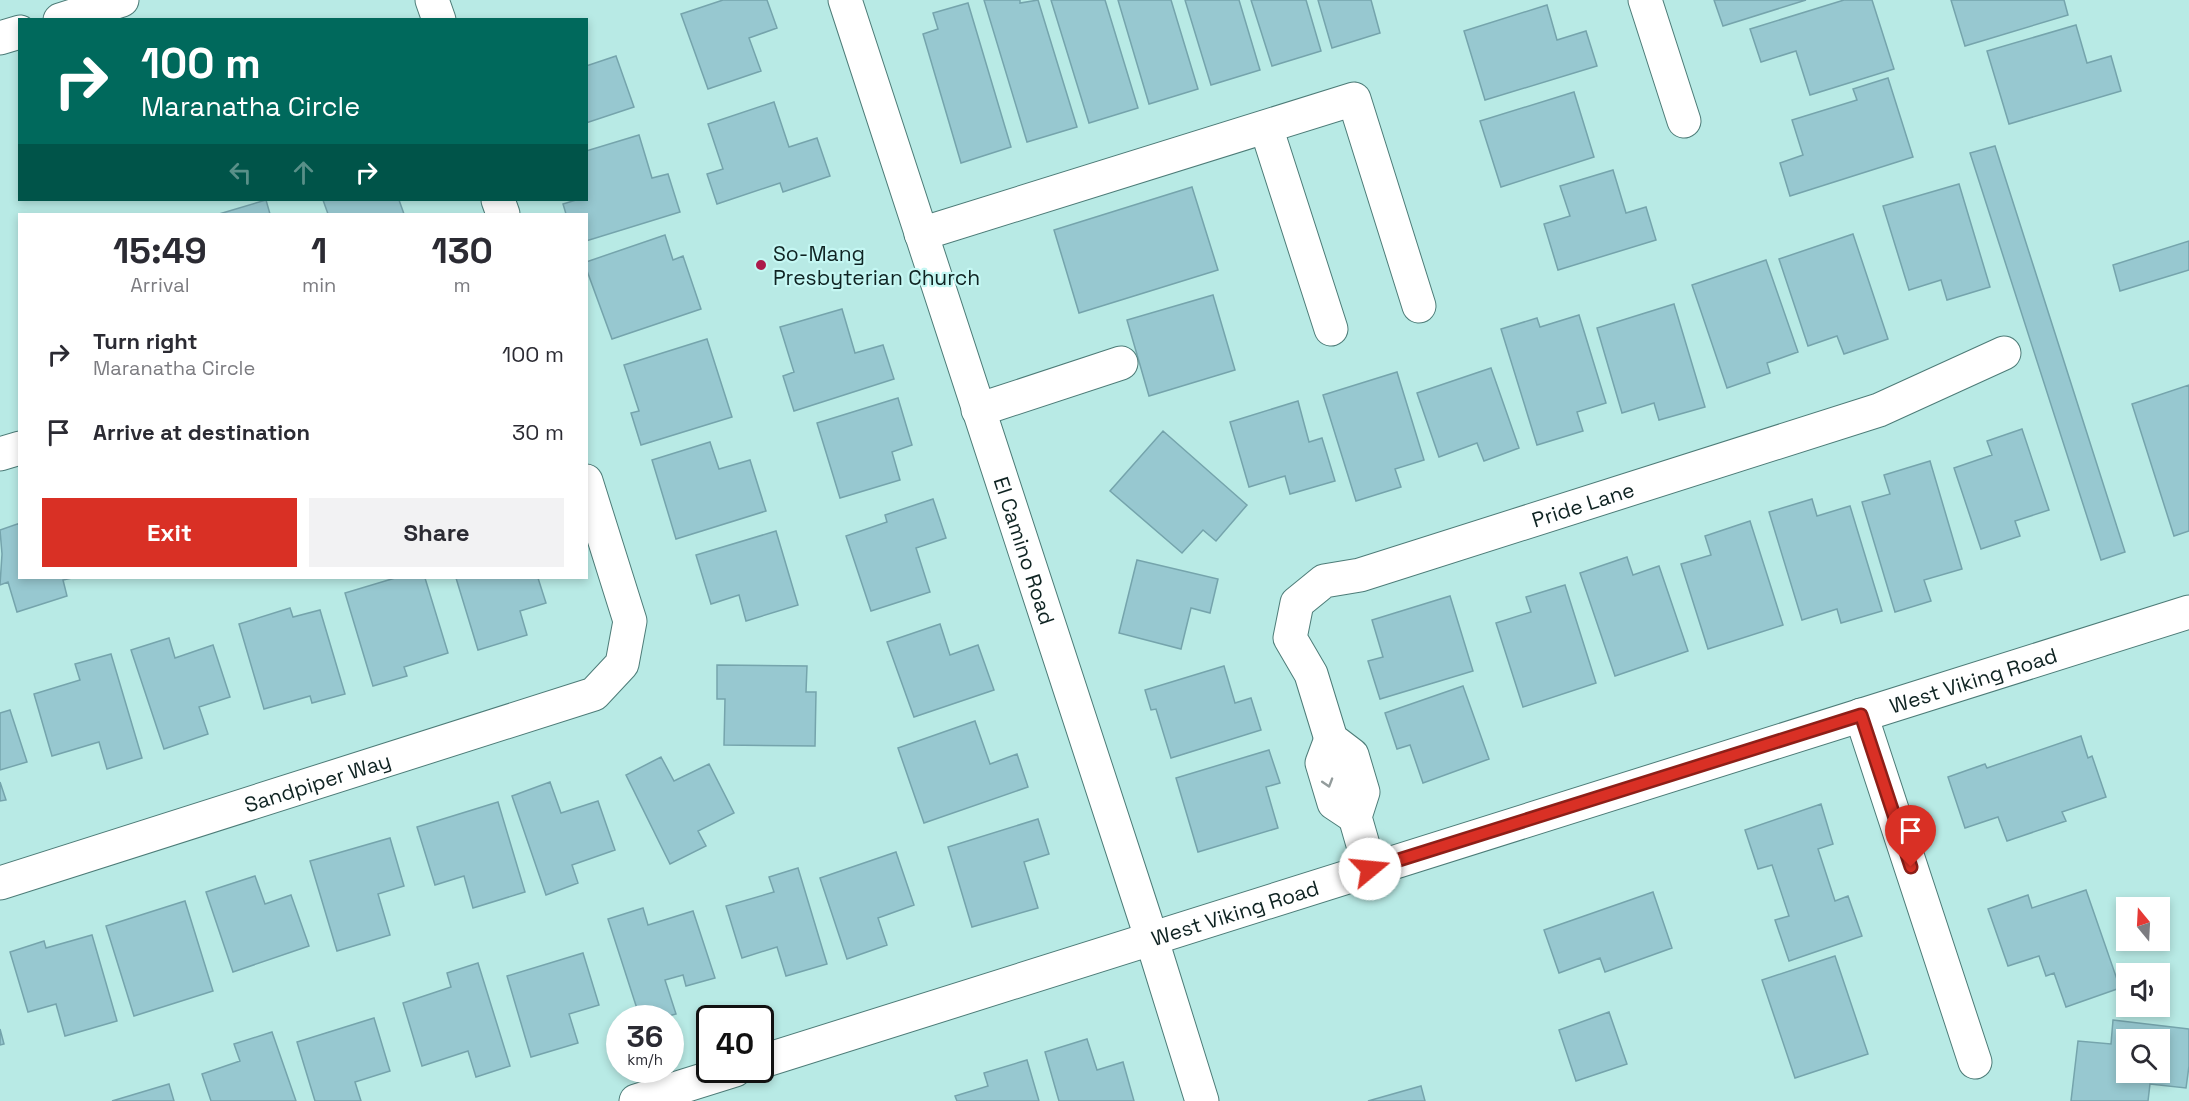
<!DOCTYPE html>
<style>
:root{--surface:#fff;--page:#f2f2f3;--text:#2b2b33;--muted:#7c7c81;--accent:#d93025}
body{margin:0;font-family:"Space Grotesk",sans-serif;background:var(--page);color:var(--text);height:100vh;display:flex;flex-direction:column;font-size:22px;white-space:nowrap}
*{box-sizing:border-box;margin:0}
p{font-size:20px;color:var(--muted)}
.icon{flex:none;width:33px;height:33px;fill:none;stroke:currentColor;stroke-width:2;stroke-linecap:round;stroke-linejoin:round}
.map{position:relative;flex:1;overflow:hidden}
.side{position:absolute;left:18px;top:213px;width:570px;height:366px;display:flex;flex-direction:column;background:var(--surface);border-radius:0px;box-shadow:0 3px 9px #0003}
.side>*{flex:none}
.hud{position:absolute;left:18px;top:18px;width:570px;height:183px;border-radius:0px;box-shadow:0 3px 9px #0003;background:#00695c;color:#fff;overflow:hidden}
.needle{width:39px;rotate:342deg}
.tools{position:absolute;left:2116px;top:897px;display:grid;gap:12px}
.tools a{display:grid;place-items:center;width:54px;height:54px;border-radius:0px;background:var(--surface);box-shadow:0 3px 9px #0003;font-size:30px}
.speed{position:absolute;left:606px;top:1005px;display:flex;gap:12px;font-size:30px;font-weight:700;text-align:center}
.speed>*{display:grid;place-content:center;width:78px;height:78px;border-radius:50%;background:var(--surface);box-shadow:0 3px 9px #0003;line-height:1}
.speed small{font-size:15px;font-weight:400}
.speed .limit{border:3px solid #111;border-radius:9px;background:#fff;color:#111}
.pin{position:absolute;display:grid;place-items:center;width:51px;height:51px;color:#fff;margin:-62px -26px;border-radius:50% 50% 50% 0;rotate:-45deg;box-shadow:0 0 6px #0007}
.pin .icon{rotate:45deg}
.me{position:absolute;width:66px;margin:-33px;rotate:73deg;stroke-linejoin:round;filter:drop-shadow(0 0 4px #0008)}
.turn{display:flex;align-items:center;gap:21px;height:126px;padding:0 24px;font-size:27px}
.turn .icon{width:78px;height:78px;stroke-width:2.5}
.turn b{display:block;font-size:42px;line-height:51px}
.lanes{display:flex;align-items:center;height:57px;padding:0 24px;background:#0003;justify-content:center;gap:30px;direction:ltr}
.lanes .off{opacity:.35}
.eta{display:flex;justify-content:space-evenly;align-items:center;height:102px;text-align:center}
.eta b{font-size:36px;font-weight:700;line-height:42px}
.cta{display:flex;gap:12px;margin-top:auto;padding:12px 24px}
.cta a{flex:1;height:69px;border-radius:0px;background:var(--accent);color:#fff;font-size:24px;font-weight:700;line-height:69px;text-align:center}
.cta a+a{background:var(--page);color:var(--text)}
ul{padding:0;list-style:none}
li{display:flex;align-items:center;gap:18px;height:78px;padding:0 24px}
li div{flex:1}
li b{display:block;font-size:22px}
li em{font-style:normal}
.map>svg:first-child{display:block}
.building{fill:#97c8d0;stroke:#75a4ac;stroke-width:1.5;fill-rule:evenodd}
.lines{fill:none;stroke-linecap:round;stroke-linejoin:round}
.minor-casing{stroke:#4d7c78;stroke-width:35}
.minor{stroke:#fff;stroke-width:33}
.oneway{stroke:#939c9c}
.route-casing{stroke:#8d1f18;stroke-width:15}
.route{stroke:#d93025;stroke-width:10}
.poi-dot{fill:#ac194a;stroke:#c5f7f3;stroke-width:2}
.labels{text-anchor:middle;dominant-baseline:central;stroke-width:4.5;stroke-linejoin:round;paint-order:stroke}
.poi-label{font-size:21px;fill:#0f2322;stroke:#c5f7f3;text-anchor:start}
.street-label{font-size:21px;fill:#0f2322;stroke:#c5f7f3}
</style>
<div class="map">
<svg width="2189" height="1101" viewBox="0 0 2189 1101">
<rect width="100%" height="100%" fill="#b8eae5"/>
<path class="building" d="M723,0H767L777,28L749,38L761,71L708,89L681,14Z
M984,0H1020V3L1038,0L1077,127L1027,142Z
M1051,0H1105L1138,108L1089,123Z
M1118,0H1171L1198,89L1149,104Z
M1185,0H1239L1260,70L1211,85Z
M1251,0H1306L1321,51L1272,66Z
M1318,0H1371L1380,33L1332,48Z
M1714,0H1806L1723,26Z
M1844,0H1872L1894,69L1810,95L1796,51L1761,62L1750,29Z
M1951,0H2064L2068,15L1965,46Z
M968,3L1011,147L961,163L923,34L938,29L933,13Z
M1547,5L1557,40L1586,31L1597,66L1485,100L1464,31Z
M2076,25L2087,63L2111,56L2121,91L2009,124L1987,51Z
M616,56L634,107L586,123V66Z
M1888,78L1913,157L1790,196L1780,163L1803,155L1792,120L1857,100L1853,89Z
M1574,92L1594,157L1501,187L1480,121Z
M774,102L789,147L817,138L830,176L783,192L780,183L717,204L707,174L723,169L708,124Z
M639,135L652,178L668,174L680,212L586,241V214H566L563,204L576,200H586V151Z
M1995,146L2125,552L2101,560L1970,153Z
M1613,170L1626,213L1646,207L1656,240L1558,270L1544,224L1570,216L1560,186Z
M1959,184L1990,287L1947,300L1941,280L1909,290L1883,206Z
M1192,187L1218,270L1079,313L1054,230Z
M266,200L270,214H219Z
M323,200H399L404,214H328Z
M1853,234L1888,339L1844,354L1837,336L1808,346L1779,259Z
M665,235L673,260L683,256L701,309L612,339L586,268V262Z
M2189,241V270L2120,291L2113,265Z
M1766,260L1798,352L1767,363L1770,373L1727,388L1692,285Z
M1213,295L1235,370L1149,396L1127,320Z
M1674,304L1705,407L1659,420L1654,403L1622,413L1597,328Z
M842,309L855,353L883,345L894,379L794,411L783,376L794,372L780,327Z
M1579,315L1606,403L1577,412L1583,431L1537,445L1501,329L1537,318L1540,327Z
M707,339L732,417L641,445L631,413L639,411L624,365Z
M1491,368L1519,448L1484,461L1477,443L1439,457L1417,393Z
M1397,372L1424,460L1395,469L1401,487L1356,501L1323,395Z
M2189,385V531L2174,536L2132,404Z
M898,398L912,445L892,452L900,480L840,498L817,423Z
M1298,401L1309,442L1322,438L1335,481L1290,494L1285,476L1249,487L1230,422Z
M2022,429L2049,510L2015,521L2020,536L1981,549L1954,468L1992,455L1987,441Z
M1163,431L1247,505L1216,541L1203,530L1182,553L1110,491Z
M710,442L719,469L750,460L766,511L676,539L652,460Z
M1930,461L1962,569L1924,580L1931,601L1895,612L1862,502L1890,494L1884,475Z
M933,499L946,538L916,548L930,592L871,611L846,536L887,522L885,515Z
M1812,499L1817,516L1850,506L1882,611L1841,623L1837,609L1802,620L1769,512Z
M1750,521L1783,625L1708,649L1681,564L1711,555L1705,536Z
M20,523V578H72L63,580L67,596L17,612L8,582L0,585L2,554L0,530Z
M776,531L798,605L746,621L739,595L711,604L696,555Z
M1627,557L1633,575L1659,566L1688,651L1615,676L1580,573Z
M1137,560L1218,579L1210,613L1191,608L1181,649L1119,633Z
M395,578H425L448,653L404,667L407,676L373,686L345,593Z
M456,578H538L546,603L520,611L527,635L478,650Z
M1565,585L1596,683L1523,707L1496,623L1531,612L1526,597Z
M1450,596L1473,671L1380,699L1368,661L1383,657L1372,620Z
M290,608L293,617L320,610L345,694L312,703L310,696L264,709L239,624Z
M940,624L950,655L978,645L994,690L914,717L887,642Z
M169,638L175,658L213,645L230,697L199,707L208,734L164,749L131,650Z
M111,654L142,758L107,769L99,742L52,756L34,694L80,680L75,664Z
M717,665L807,666L806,692H816L815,746L724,745L725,699H717Z
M1224,666L1235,703L1251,698L1261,730L1171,758L1156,709L1151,710L1145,690Z
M1463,686L1489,759L1423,783L1410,745L1397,749L1385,713Z
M10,710L27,762L0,770V713Z
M975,721L990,764L1017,754L1028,787L924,823L898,748Z
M2081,736L2088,758L2092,756L2106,797L2062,812L2066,821L2007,841L1998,817L1965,828L1948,777L1985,764L1987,768Z
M1269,750L1280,783L1266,787L1278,828L1198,852L1176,778Z
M661,757L674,781L709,764L734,813L698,831L706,846L670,864L626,775Z
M0,782L6,800L0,801Z
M550,782L561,813L598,801L615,850L572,865L578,883L546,895L512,796Z
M498,802L525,892L473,908L464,876L435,885L417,827Z
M1821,804L1833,844L1818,849L1835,901L1848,896L1862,936L1789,961L1775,920L1789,916L1772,865L1758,869L1745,830Z
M1038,819L1049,854L1024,862L1038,908L972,927L948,847Z
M390,838L404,886L378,894L390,935L337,951L310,861Z
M896,852L914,905L878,918L887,945L847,959L820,878Z
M798,868L827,964L786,976L777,947L742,958L726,906L774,892L769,877Z
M255,876L265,904L291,895L309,946L233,972L206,892Z
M2086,890L2120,988L2066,1007L2054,973L2046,976L2039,956L2008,966L1988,909L2028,895L2032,908Z
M1653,892L1672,948L1605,972L1600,958L1559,973L1544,930Z
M185,901L213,991L134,1016L106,926Z
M643,908L648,925L693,911L715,978L686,986L683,975L665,980L676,1014L661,1018H640L608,919Z
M92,935L117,1021L65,1036L56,1004L28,1012L10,952L44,941L46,948Z
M583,953L599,1005L569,1014L578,1043L531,1057L507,976Z
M1835,956L1868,1054L1795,1078L1762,980Z
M478,963L510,1066L476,1077L468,1051L422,1066L403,1003L451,987L447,973Z
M1609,1012L1627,1064L1576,1081L1559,1030Z
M374,1018L390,1071L355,1082L361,1101H315L297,1042Z
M2113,1020L2189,1029V1066L2186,1088L2150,1084L2148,1101H2071L2078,1041L2111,1044ZM2127,1040H2160V1072H2127Z
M0,1029L4,1044L0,1045Z
M272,1032L296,1101H211L202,1074L240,1061L234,1044Z
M1087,1039L1097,1070L1123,1062L1134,1101H1059L1045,1052Z
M1027,1060L1039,1101H957L955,1096L988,1086L984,1073Z
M169,1084L174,1101H112Z
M1421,1086L1425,1101H1368Z"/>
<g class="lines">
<defs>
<g id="minor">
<path d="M432,0L439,20"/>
<path id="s1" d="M845,0L1151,937L1202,1101"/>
<path d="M1645,0L1684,121"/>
<path d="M60,20L122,0"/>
<path d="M0,38L20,32"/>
<path d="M1266,127L1331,329"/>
<path d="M498,200L503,214"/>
<path d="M921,234L1354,99L1419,306"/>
<path d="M978,410L1121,363"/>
<path d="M0,454L20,448"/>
<path d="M1861,715L1975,1062"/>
<path d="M1331,739L1322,763L1334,803L1355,817"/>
<path id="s2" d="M1370,869L1355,817L1363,792L1352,755L1331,739L1311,674L1290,638L1297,603L1324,581L1360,575L1879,410L2004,353"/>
<path id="s3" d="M0,883L594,694L622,664L630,621L586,481"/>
<path id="s4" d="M760,1062L2189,612"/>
<path d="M636,1101L735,1070"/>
</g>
</defs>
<use href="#minor" class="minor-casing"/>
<use href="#minor" class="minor"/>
</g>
<defs><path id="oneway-chevron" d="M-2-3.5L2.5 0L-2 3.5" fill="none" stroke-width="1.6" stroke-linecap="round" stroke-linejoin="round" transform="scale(1.5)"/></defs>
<use class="oneway" href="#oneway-chevron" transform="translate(1328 783) rotate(73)"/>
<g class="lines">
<defs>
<path id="route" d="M1370,869L1861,715L1911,867"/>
</defs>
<use href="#route" class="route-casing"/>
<use href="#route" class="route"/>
</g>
<circle class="poi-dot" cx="761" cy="265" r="6"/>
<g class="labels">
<g class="poi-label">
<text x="773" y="253">So-Mang<tspan x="773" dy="24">Presbyterian Church</tspan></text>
</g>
<g class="street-label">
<text stroke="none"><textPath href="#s2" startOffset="596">Pride Lane</textPath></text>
<text stroke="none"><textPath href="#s1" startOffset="579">El Camino Road</textPath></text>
<text stroke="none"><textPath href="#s4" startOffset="1272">West Viking Road</textPath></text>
<text stroke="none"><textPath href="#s3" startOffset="333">Sandpiper Way</textPath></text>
<text stroke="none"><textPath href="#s4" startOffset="498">West Viking Road</textPath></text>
</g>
</g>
</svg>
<div class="tools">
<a><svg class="needle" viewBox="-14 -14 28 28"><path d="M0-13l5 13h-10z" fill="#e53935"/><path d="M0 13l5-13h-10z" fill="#7c7c81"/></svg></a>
<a><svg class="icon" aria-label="sound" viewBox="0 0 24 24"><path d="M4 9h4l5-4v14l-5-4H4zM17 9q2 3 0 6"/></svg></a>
<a><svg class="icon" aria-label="search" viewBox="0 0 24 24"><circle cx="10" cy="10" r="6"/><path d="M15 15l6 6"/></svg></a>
</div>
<div class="speed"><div>36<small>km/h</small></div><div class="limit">40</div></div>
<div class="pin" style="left:1911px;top:867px;background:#d93025"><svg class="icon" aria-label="arrive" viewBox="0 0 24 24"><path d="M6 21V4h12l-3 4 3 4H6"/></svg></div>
<svg class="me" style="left:1370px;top:869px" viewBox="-20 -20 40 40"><circle r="19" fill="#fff"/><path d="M0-13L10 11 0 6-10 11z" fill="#d93025"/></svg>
<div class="hud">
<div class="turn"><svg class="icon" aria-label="right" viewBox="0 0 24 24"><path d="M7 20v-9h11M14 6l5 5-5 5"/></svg><div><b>100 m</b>Maranatha Circle</div></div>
<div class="lanes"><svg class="icon off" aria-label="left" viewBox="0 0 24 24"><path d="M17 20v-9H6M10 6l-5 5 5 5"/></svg><svg class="icon off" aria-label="ahead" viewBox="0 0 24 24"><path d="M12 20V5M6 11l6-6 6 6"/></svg><svg class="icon" aria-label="right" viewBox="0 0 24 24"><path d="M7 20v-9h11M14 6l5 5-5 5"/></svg></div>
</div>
<section class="side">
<div class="eta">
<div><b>15:49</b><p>Arrival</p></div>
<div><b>1</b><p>min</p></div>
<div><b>130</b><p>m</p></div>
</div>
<ul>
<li><svg class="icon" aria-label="right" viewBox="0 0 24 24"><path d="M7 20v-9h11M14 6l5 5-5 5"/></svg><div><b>Turn right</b><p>Maranatha Circle</p></div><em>100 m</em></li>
<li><svg class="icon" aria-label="arrive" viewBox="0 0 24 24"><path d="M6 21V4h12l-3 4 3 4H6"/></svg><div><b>Arrive at destination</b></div><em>30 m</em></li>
</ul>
<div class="cta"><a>Exit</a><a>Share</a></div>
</section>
</div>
